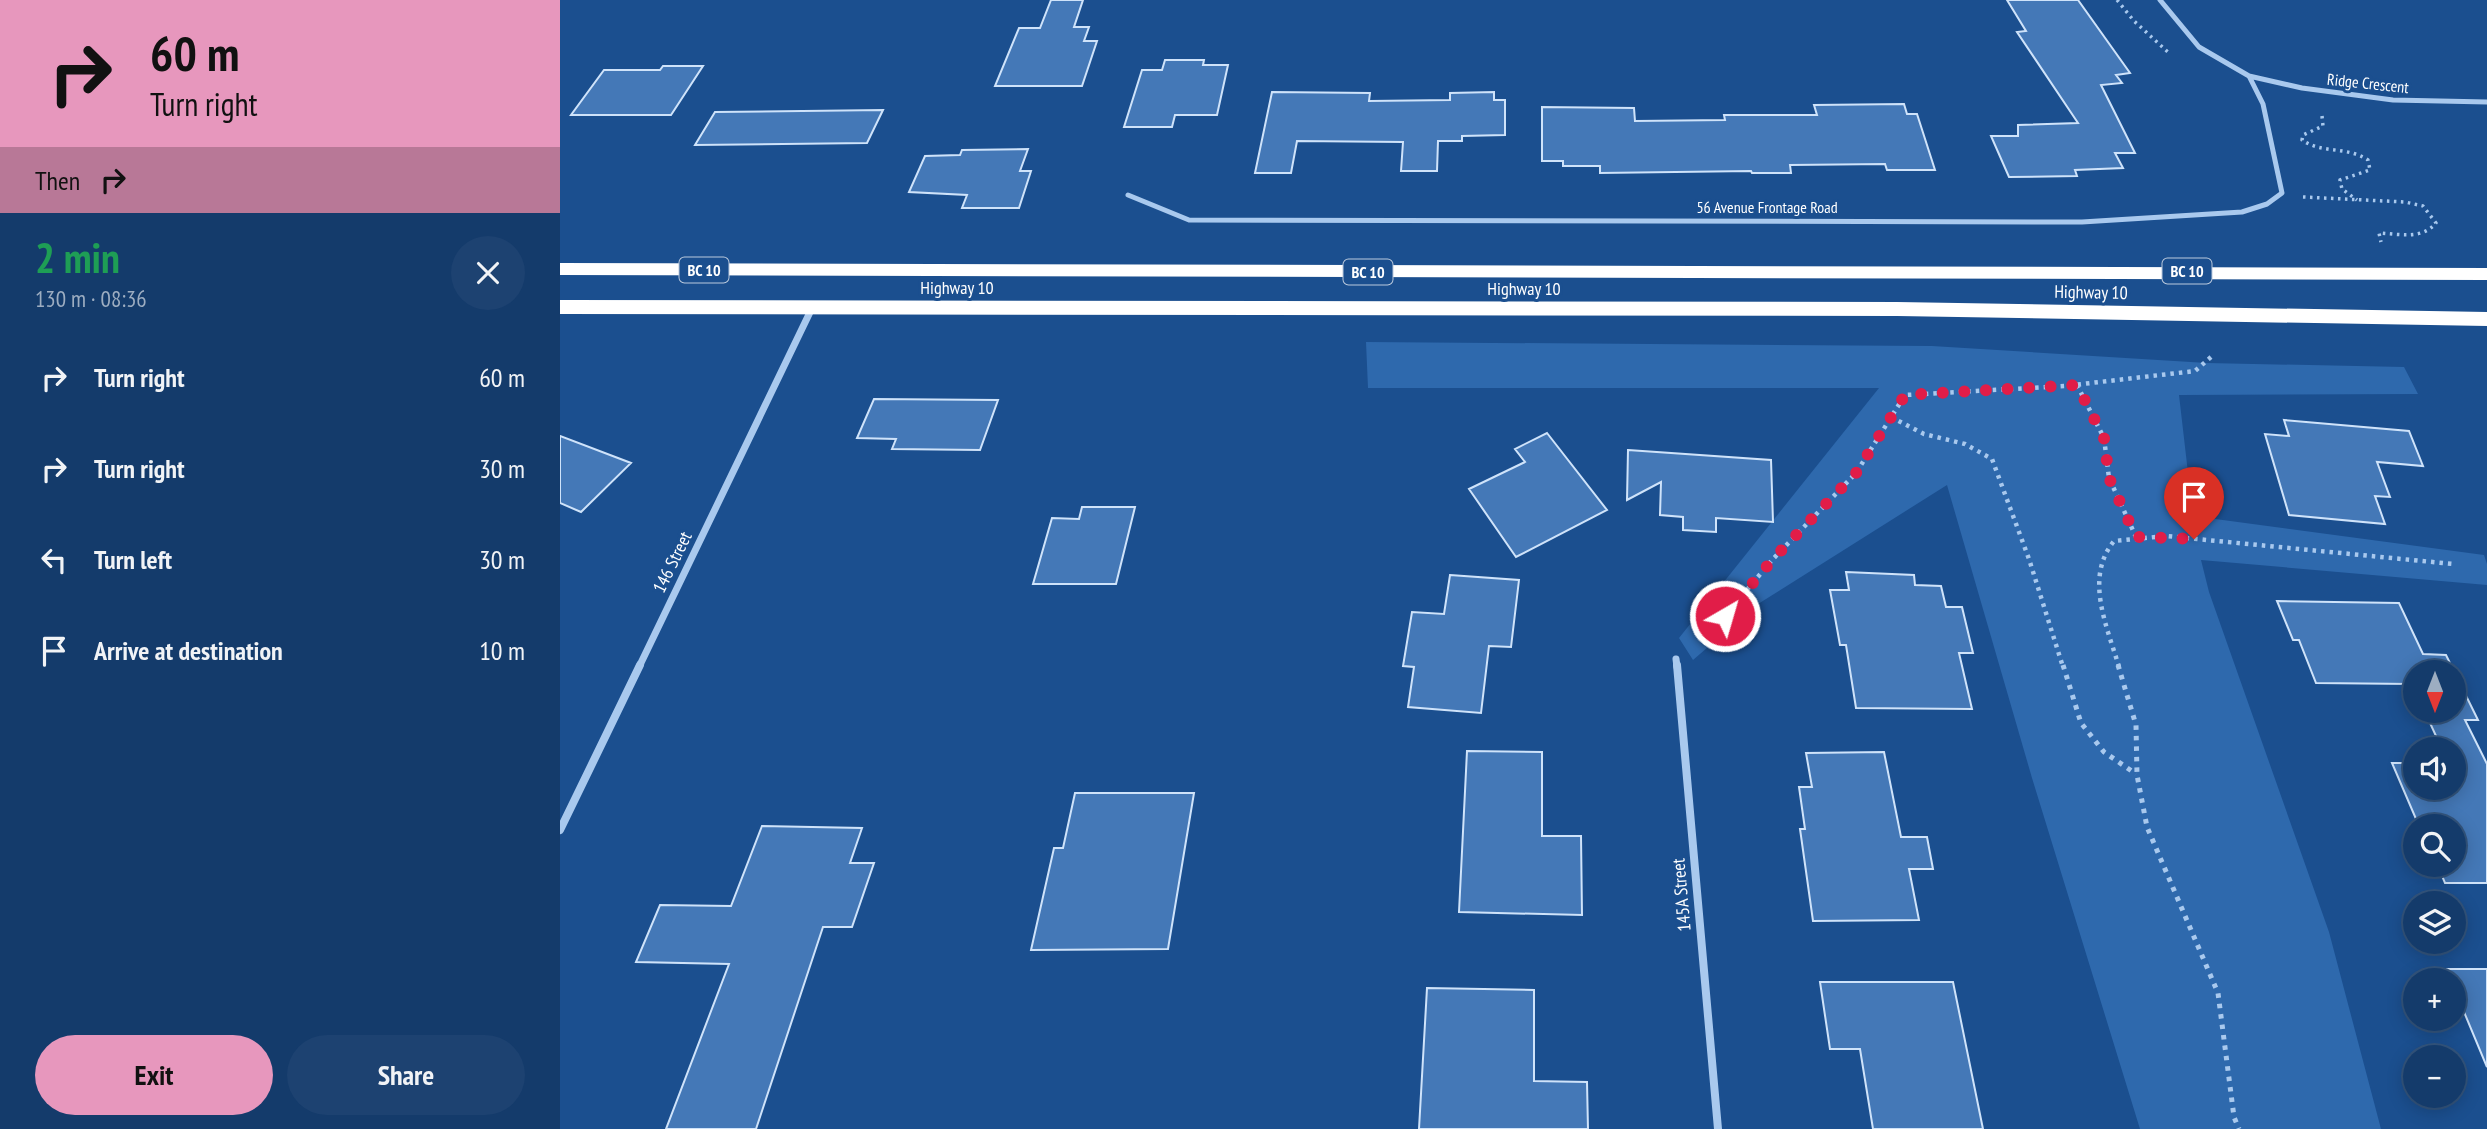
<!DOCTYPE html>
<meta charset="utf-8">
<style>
:root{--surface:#143b6b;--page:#1d4271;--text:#f1f3f6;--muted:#9dadc1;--line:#33557e;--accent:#e797bd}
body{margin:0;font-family:"PT Sans Narrow",sans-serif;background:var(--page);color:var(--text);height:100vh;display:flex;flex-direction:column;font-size:26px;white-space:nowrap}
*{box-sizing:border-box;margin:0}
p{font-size:23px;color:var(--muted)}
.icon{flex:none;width:38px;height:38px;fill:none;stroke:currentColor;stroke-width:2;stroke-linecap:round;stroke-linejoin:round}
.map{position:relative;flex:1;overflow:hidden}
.panel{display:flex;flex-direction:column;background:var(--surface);width:560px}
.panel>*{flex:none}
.hud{background:#e797bd;color:#111;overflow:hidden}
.needle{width:46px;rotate:180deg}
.fabs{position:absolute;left:1843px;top:660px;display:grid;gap:14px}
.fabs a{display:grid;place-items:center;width:63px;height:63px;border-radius:50%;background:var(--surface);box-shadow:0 4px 18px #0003,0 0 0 2px var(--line);font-size:35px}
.pin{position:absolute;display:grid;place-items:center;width:60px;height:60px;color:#fff;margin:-72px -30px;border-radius:50% 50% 50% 0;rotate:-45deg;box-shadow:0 0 7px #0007}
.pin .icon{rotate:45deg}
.me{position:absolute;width:77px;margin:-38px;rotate:38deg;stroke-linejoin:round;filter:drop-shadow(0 0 5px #0008)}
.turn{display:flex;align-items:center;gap:24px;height:147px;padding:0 35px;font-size:32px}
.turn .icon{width:91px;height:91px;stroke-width:2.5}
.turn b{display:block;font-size:49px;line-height:60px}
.then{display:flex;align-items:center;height:66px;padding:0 35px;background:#0003;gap:14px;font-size:26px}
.round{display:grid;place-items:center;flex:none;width:74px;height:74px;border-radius:37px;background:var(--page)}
.summary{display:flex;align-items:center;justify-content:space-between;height:119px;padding:0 35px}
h1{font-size:42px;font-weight:700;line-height:52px;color:#1e9e55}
.primary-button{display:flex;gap:14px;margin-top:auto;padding:14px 35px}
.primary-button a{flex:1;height:80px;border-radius:42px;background:var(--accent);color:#111;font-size:28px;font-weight:700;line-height:80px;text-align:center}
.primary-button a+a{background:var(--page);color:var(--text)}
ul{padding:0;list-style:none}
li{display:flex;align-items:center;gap:21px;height:91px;padding:0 35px}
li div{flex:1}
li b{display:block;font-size:26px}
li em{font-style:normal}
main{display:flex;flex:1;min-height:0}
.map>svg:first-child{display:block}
.green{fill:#2e69ad}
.building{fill:#4478b7;stroke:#cfe3fa;stroke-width:2}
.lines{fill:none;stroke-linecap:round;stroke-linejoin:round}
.path-far2{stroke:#a9c9ee;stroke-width:3.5;stroke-dasharray:2.5 4.5;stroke-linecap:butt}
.path-far1{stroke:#a9c9ee;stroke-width:4.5;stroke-dasharray:3.5 5;stroke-linecap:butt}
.path{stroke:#a9c9ee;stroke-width:5;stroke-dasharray:4.5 6;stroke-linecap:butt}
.street-far2{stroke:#a9c9ee;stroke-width:5}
.street-far1{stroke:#a9c9ee;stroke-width:7}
.street{stroke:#a9c9ee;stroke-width:8}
.highway{fill:#fff;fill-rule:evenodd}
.route{stroke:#e11d48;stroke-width:12;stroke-dasharray:0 21.6}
.labels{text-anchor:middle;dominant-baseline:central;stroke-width:6;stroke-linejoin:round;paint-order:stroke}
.far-street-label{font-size:16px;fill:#fff;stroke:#1b4f8f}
.shield{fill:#1b4f8f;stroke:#bbcadd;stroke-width:2}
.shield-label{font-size:16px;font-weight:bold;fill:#fff}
.street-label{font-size:18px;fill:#fff;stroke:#1b4f8f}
</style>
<main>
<section class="panel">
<div class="hud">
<div class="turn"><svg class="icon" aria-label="right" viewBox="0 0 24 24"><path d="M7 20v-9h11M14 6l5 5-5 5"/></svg><div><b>60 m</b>Turn right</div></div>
<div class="then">Then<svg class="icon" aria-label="right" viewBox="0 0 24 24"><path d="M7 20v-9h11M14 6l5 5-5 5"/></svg></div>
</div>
<div class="summary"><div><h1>2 min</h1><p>130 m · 08:36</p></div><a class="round"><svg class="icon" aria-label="close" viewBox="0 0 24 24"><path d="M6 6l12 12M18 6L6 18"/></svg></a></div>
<ul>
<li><svg class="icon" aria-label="right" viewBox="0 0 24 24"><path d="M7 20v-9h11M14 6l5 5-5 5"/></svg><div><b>Turn right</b></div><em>60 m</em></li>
<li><svg class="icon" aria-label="right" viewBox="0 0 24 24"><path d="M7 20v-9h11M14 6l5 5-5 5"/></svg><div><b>Turn right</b></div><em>30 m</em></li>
<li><svg class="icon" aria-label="left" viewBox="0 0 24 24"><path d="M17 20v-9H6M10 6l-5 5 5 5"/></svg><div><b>Turn left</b></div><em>30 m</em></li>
<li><svg class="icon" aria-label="arrive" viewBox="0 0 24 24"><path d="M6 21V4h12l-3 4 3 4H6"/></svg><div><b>Arrive at destination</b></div><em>10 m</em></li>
</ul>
<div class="primary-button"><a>Exit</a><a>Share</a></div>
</section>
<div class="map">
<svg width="1927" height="1129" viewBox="0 0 1927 1129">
<rect width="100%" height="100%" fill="#1b4f8f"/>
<path class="green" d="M806,342L1372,346L1647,363L1844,367L1858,394L1619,395L1633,516L1924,555L1927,564V585L1641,560L1649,592L1769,932L1821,1129H1580L1472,778L1387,485L1198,604L1133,660L1119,638L1319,388H808Z"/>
<path class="building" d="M491,0H523L514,27H529L524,41H537L522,86H435L459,28H480Z
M1447,0H1518L1570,73L1556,75L1562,83L1541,85L1575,153H1555L1563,168L1515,170L1517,176L1449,177L1431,136H1458V125L1518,123L1457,32L1466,31Z
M605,60H644L643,65H668L657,115H615L612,127H564L582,70H602Z
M103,66H143L111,115H11L44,70H100Z
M712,92L810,93L809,101L890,100V93L934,92V100H945V135L902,136V141H878L877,171H841L843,142L737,141L731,173H695Z
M1344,104L1347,114H1357L1375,170H1327L1325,164L1230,165L1231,173H1192L1191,171L1040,173V166H1003V161H982V107L1074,108L1075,121L1165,120L1164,115H1257L1254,105Z
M323,110L307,143L135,145L155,112Z
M468,149L460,171H471L459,208H402L407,195L349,192L365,156L400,155L402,150Z
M314,399L438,400L420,450L332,449L336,439L297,438Z
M1724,420L1849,431L1863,466L1817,462L1830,497L1815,496L1825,524L1729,515L1705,434L1729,436Z
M987,433L1047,510L956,557L909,489L965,462L955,449Z
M0,436L71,463L21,512L0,503Z
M1068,450L1211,460L1213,522L1156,518V532L1123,530V517L1100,515L1101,482L1067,500Z
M522,507H575L556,584H473L492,518L519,519Z
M1286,572L1354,575L1355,585L1381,586L1386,607H1402L1413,653H1399L1412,709L1296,708L1286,645H1280L1270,590H1289Z
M890,575L959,580L951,647L929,646L921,713L848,707L854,667L843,666L852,612L884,614Z
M1717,601L1839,603L1863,654L1886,655L1918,720H1905L1927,764V883H1885L1877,864H1894V826H1859L1832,763H1855V788H1894V749H1882L1864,710H1894V672H1855V691L1852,684L1756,683L1739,640H1733Z
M907,751L982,752V836H1021L1022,915L899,912Z
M1324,752L1341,837H1367L1373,869H1349L1359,920L1253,921L1240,829H1245L1239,787H1252L1246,753Z
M515,793H634L608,949L471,950L494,848H503Z
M202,826L302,828L290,863H314L292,927H263L196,1129H106L169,964L76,962L100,905L171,906Z
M1885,969H1927V1067L1894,988V980H1890Z
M1260,982H1393L1423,1129H1313L1300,1049H1270Z
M867,988L974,990V1081L1027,1082L1028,1129H859Z"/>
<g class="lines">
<path class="path-far2" d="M1557,0L1574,21L1610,54
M1762,116L1763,126L1743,135L1742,140C1762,154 1787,146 1808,160L1810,170L1780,180L1782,189L1797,200
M1743,197L1845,202L1863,206L1876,223C1862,240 1839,234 1819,233L1821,242"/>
<path class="path-far1" d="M1517,385L1544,438L1549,478L1576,537
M1331,417L1364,434L1405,444L1432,459L1469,559L1503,667
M1165,616L1213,559L1296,473L1345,395L1505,386L1635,371L1651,357
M1559,667C1547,626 1524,578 1554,541L1606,536L1893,564"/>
<path class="path" d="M1503,665L1521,723L1544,752L1576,774
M1558,665L1576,725L1577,775L1587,827L1658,993L1674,1117L1679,1129"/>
<path class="street-far2" d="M1600,0L1639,47L1689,76L1742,88L1833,100L1927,102
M568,195L629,220L1522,222L1682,212L1707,204L1722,193L1703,104L1689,76"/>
<path class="street-far1" d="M1116,659L1117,667
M79,667L252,308"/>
<path class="street" d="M1117,665L1158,1129
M0,830L80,665"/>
<path class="highway" d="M0,263L1927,268V280L0,275Z
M0,300L1337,302L1927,312V326L1337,316L0,314Z"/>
</g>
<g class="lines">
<path class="route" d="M1165,616L1213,559L1296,473L1345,395L1517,385L1544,438L1549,478L1576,537L1634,539"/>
</g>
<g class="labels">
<g class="far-street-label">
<text transform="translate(1808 83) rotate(6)">Ridge Crescent</text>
<text x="1207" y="207">56 Avenue Frontage Road</text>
</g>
<g class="shield">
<rect x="119.5" y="257.5" width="49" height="25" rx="5"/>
<rect x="1602.5" y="258.5" width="49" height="25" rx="5"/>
<rect x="783.5" y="259.5" width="49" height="25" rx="5"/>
</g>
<g class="shield-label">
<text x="144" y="270">BC 10</text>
<text x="1627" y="271">BC 10</text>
<text x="808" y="272">BC 10</text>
</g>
<g class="street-label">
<text x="397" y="287">Highway 10</text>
<text x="964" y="288">Highway 10</text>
<text transform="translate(1531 292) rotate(1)">Highway 10</text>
<text transform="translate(112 562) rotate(-64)">146 Street</text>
<text transform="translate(1121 895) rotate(-95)">145A Street</text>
</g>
</g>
</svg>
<div class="fabs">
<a><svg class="needle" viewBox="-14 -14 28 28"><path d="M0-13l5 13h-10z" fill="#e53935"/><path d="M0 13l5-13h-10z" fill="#9dadc1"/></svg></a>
<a><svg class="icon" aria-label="sound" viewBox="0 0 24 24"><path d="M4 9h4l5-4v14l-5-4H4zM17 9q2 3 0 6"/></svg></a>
<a><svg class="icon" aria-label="search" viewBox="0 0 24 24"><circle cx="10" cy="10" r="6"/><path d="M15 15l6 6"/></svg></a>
<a><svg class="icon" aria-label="layers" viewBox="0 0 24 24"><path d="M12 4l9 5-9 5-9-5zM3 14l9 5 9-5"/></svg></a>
<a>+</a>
<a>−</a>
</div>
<div class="pin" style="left:1634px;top:539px;background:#d93025"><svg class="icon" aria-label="arrive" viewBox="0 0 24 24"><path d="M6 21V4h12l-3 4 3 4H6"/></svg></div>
<svg class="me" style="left:1165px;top:616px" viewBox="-20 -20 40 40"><circle r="17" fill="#e11d48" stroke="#fff" stroke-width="3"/><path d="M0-11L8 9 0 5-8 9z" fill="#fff"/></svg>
</div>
</main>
